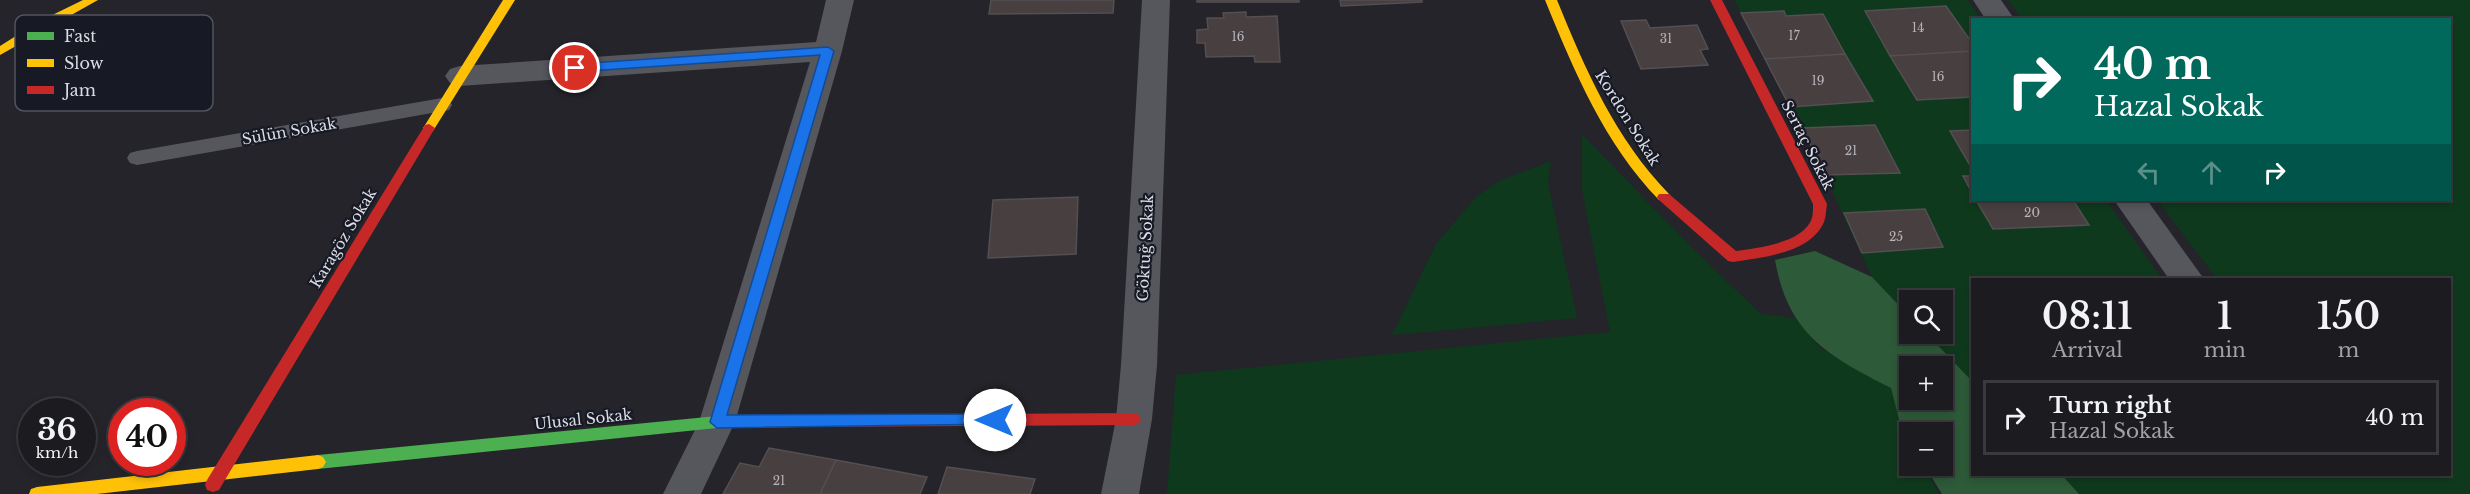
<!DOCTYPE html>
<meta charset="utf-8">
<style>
:root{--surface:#1b1b20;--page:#28282d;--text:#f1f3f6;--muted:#a0a1a5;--line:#39393e}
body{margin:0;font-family:"Libre Baskerville",serif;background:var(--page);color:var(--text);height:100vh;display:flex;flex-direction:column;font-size:22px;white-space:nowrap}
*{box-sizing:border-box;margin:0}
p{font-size:20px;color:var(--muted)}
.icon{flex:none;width:33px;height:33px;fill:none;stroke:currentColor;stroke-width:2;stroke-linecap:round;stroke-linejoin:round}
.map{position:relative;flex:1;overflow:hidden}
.drawer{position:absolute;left:1971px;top:278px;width:480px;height:198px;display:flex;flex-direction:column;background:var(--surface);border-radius:0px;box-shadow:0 3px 9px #0003,0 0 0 2px var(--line)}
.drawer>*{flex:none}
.banner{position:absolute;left:1971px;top:18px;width:480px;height:183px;border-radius:0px;box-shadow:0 3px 9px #0003,0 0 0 2px var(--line);background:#00695c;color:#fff;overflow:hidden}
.tools{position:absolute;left:1899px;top:290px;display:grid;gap:12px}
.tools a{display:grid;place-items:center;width:54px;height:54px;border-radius:0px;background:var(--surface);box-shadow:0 3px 9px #0003,0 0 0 2px var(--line);font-size:30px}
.speed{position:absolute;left:18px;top:398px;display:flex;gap:12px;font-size:30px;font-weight:700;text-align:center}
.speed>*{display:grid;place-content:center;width:78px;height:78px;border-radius:50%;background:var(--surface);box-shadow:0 3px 9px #0003,0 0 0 2px var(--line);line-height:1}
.speed small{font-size:15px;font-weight:400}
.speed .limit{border:9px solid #d22;background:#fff;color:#111}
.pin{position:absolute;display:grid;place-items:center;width:51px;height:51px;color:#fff;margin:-26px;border:3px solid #fff;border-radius:50%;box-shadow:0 2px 6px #0007}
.me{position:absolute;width:66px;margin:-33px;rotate:270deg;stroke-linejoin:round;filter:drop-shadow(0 0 4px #0008)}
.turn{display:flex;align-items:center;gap:21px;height:126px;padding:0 24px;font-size:27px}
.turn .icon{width:78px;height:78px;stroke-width:2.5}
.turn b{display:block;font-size:42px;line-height:51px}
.lanes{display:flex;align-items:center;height:57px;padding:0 24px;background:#0003;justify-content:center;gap:30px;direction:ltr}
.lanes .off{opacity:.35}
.eta{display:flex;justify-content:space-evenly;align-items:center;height:102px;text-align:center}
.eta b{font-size:36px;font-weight:600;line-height:42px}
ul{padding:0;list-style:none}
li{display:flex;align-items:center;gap:18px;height:75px;margin:0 12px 9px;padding:0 12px;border:3px solid var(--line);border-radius:0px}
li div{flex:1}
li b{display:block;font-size:22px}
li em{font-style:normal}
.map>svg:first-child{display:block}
.green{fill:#0f391d}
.forest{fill:#2d5a38;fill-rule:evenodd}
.building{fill:#483f40;stroke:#534f52;stroke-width:1.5}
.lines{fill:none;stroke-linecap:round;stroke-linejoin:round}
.lane{fill:#56575c;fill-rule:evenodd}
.street{fill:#56575c;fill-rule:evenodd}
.fast{fill:#4caf50;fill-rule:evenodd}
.slow{fill:#ffc107;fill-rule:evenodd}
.jam{fill:#c62828;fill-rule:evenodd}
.route{fill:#1a73e8;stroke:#114b97;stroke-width:1.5}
.labels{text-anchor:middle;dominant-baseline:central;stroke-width:4.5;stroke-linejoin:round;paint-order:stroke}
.number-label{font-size:12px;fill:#b6b6bc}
.street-label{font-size:15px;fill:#dbdde5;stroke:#171924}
.key{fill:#171924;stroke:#52545e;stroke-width:1.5}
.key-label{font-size:16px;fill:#dbdde5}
</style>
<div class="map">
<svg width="2470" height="494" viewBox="0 0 2470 494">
<rect width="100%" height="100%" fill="#24242a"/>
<path class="green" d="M1734,0H1968L1981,19L1972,20V200H2106L2162,279H1972V381L1926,333H1942V300H1910L1909,316L1872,277L1803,128Z
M2008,0H2470V494H2079L2061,474H2450V279H2217L2157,200H2450V20H2023Z
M1582,134L1693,249L1761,314L1795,318L1820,348L1891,388C1898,414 1909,439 1910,465H1922L1939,494H1167L1176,375L1610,332L1582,190Z
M1551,161L1548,183L1577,318L1392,335L1436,244L1476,197L1499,181Z"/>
<path class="forest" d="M1815,251L1872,277L1909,316L1910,333H1926L1972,381V474H2061L2079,494H1942L1924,465H1942V432H1910L1909,443L1902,431L1891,388C1829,356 1788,335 1775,260ZM1910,366H1942V399H1910Z"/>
<path class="building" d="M991,0H1114L1113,13L989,14Z
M1197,0H1299V2H1197Z
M1340,0H1422V2L1341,6Z
M1946,6L1972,43V51L1890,56L1865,11Z
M1784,11L1786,16L1823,14L1845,54L1765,59L1741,13Z
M1246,12V17L1277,16L1280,62H1255L1254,56L1206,57L1205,43H1197V30L1208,29L1207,18H1224L1223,13Z
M1646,20L1650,28L1697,25L1708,49L1700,50L1708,65L1641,69L1621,21Z
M1972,51V97L1917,100L1890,56Z
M1845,54L1873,101L1790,107L1765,59Z
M1875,125L1900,173L1824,175L1803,128Z
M1972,130V169L1950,131Z
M1963,176H1972V193Z
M1078,197L1076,254L988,258L993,200Z
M1976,200H2073L2089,225L1993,229Z
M1925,209L1943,247L1862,253L1844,213Z
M769,448L836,460L820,494H723L740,463L759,467Z
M836,460L927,477L920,494H820Z
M947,467L1035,479L1030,494H938Z"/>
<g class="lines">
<path class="lane" d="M442,98L449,100L452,105L449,110L137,165L130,163L127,158L130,153L137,151Z"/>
<path class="street" d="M826,0H854L842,51L735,422L701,494H663L699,422L810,62L460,86L450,83L445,76L450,69L460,66L816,42Z
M1142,0H1170L1157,365L1152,419L1139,494H1101L1116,419L1121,365Z
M1973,0H2001L2015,20H1986Z
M2114,200H2147L2204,279H2169Z"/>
<path class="fast" d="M798,415L803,417L806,421L803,425L798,427L717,428L318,469L313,467L310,462L313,457L318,455L717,416Z"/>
<path class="slow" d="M83,0H98L0,55V46L38,22Z
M503,0H515L433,131H425L423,128L425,125Z
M1545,0H1557C1586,71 1615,138 1669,194L1671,197L1669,200H1659C1604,143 1575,73 1545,0Z
M318,455L323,457L326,462L323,467L318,469L97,494H29L31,489L37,487Z"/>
<path class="jam" d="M1710,0H1722L1827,204C1826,210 1826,217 1824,222C1810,254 1762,257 1733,262L1728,261L1659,200L1657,197L1659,194H1669L1736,251C1757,248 1804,243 1812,218C1813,214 1813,209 1813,204Z
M429,124L435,128L219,490L213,492L207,490L205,485L207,480L425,125Z
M1134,413L1139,415L1141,419L1139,423L1134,425L798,427L793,425L790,421L793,417L798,415Z"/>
</g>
<path class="route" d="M828,47L834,51L727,415L995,414L1000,416L1003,420L1000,424L717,428L710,422L820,55L575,72L569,68L575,64Z"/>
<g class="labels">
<g class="number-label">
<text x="1918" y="27">14</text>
<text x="1794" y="35">17</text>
<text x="1238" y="36">16</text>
<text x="1666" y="38">31</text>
<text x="1938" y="76">16</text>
<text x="1818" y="80">19</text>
<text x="1851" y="150">21</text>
<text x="2032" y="212">20</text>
<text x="1896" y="236">25</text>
<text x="779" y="480">21</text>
</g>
<g class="street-label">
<text transform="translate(1628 118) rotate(58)">Kordon Sokak</text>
<text transform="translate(289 131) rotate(-10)">Sülün Sokak</text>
<text transform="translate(1808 145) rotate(63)">Sertaç Sokak</text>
<text transform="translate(343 238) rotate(-59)">Karagöz Sokak</text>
<text transform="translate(1145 248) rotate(-87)">Göktuğ Sokak</text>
<text transform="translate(583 419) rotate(-6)">Ulusal Sokak</text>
</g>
</g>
<rect x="15" y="15" width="198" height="96" rx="9" class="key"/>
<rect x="27" y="32" width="27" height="8" fill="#4caf50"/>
<rect x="27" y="59" width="27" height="8" fill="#ffc107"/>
<rect x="27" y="86" width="27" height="8" fill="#c62828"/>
<g class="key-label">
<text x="64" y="42">Fast</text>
<text x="64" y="69">Slow</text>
<text x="64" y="96">Jam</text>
</g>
</svg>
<div class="tools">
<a><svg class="icon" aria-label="search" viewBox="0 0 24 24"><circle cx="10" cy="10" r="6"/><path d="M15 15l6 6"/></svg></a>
<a>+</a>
<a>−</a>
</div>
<div class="speed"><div>36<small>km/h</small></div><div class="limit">40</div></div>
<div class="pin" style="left:575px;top:68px;background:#d93025"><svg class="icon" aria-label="arrive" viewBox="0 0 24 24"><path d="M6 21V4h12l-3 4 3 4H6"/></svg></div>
<svg class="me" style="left:995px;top:420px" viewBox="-20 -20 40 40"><circle r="19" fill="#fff"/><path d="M0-13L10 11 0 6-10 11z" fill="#1a73e8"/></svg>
<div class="banner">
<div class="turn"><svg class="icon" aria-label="right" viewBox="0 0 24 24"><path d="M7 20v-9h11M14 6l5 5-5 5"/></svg><div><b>40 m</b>Hazal Sokak</div></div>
<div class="lanes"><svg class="icon off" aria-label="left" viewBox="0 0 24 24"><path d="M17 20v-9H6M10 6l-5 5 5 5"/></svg><svg class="icon off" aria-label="ahead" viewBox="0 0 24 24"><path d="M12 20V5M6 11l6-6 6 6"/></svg><svg class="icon" aria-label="right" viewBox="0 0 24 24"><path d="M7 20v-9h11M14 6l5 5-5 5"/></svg></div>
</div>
<section class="drawer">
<div class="eta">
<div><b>08:11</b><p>Arrival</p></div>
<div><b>1</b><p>min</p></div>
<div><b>150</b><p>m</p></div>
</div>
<ul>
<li><svg class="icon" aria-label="right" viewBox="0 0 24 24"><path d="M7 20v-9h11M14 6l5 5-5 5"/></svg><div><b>Turn right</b><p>Hazal Sokak</p></div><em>40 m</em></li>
</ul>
</section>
</div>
